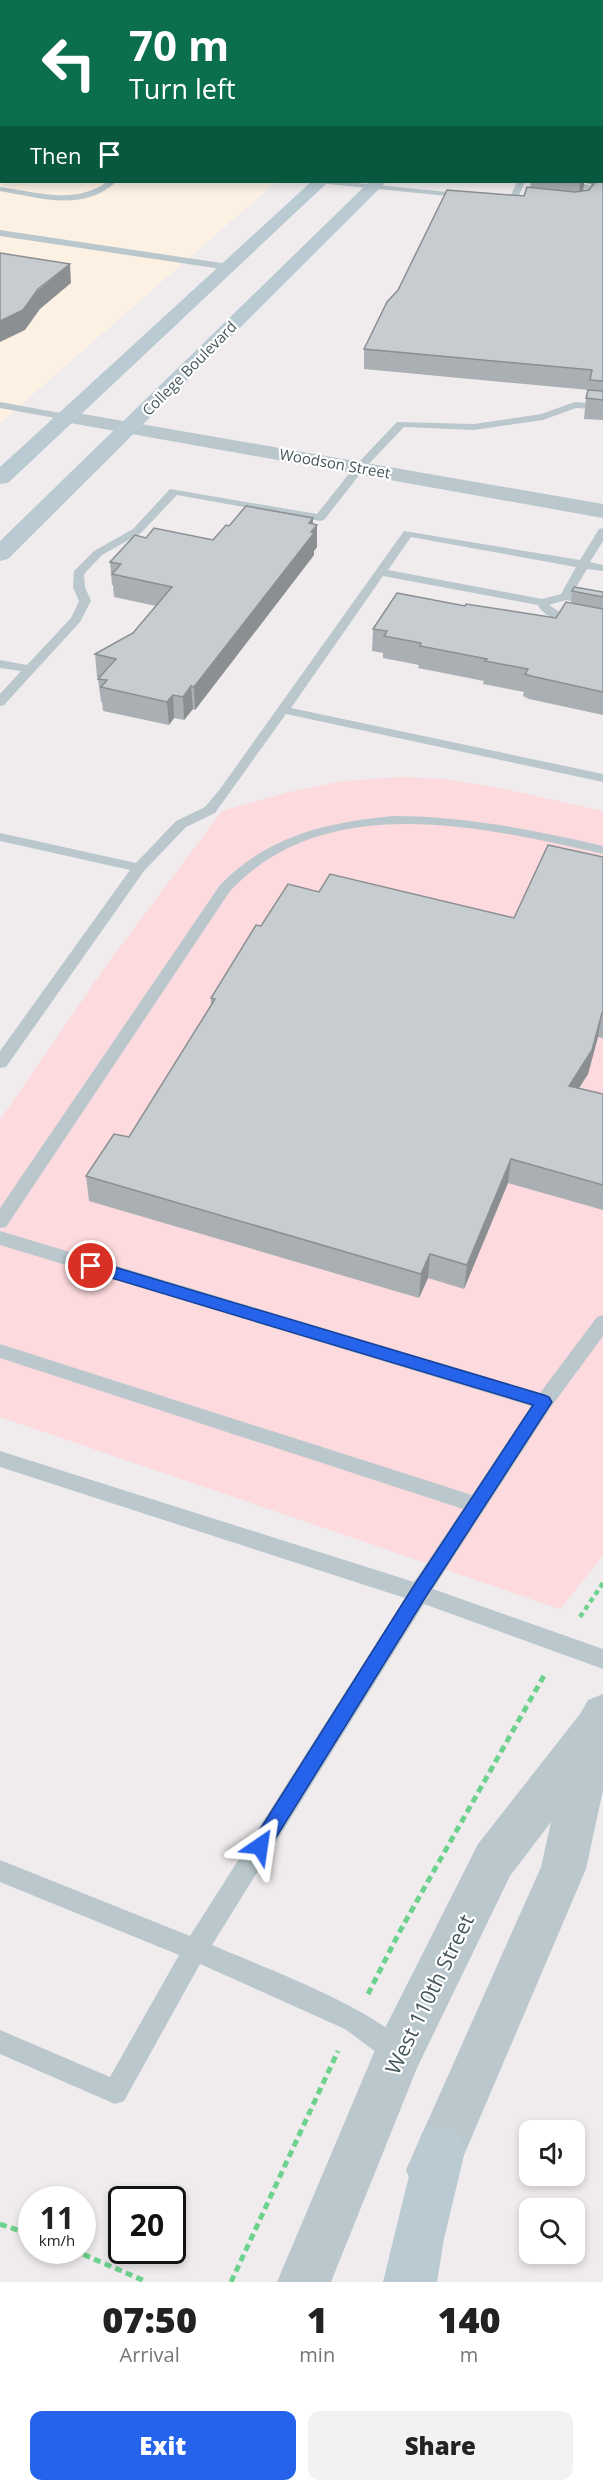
<!DOCTYPE html>
<style>
:root{--surface:#fff;--page:#f2f2f2;--text:#222;--muted:#767676;--accent:#2563eb}
body{margin:0;font-family:"Open Sans",sans-serif;background:var(--page);color:var(--text);height:100vh;display:flex;flex-direction:column;font-size:22px;white-space:nowrap}
*{box-sizing:border-box;margin:0}
p{font-size:20px;color:var(--muted)}
.icon{flex:none;width:33px;height:33px;fill:none;stroke:currentColor;stroke-width:2;stroke-linecap:round;stroke-linejoin:round}
.map{position:relative;height:2282px;overflow:hidden}
.panel{display:flex;flex-direction:column;background:var(--surface);flex:1}
.panel>*{flex:none}
.hud{position:absolute;left:0px;top:0px;width:603px;height:183px;box-shadow:0 3px 9px #0003;background:#0b6e4f;color:#fff;overflow:hidden}
.controls{position:absolute;left:519px;top:2120px;display:grid;gap:12px}
.controls a{display:grid;place-items:center;width:66px;height:66px;border-radius:12px;background:var(--surface);box-shadow:0 3px 9px #0003;font-size:30px}
.speed{position:absolute;left:18px;top:2186px;display:flex;gap:12px;font-size:30px;font-weight:700;text-align:center}
.speed>*{display:grid;place-content:center;width:78px;height:78px;border-radius:50%;background:var(--surface);box-shadow:0 3px 9px #0003;line-height:1}
.speed small{font-size:15px;font-weight:400}
.speed .limit{border:3px solid #111;border-radius:9px;background:#fff;color:#111}
.pin{position:absolute;display:grid;place-items:center;width:51px;height:51px;color:#fff;margin:-26px;border:3px solid #fff;border-radius:50%;box-shadow:0 2px 6px #0007}
.me{position:absolute;width:66px;margin:-33px;rotate:32deg;stroke-linejoin:round;filter:drop-shadow(0 0 4px #0008)}
.turn{display:flex;align-items:center;gap:21px;height:126px;padding:0 30px;font-size:27px}
.turn .icon{width:78px;height:78px;stroke-width:2.5}
.turn b{display:block;font-size:42px;line-height:51px}
.then{display:flex;align-items:center;height:57px;padding:0 30px;background:#0003;gap:12px;font-size:22px}
.eta{display:flex;justify-content:space-evenly;align-items:center;height:102px;text-align:center}
.eta b{font-size:36px;font-weight:800;line-height:42px}
.button{display:flex;gap:12px;margin-top:auto;padding:12px 30px}
.button a{flex:1;height:69px;border-radius:12px;background:var(--accent);color:#fff;font-size:24px;font-weight:800;line-height:69px;text-align:center}
.button a+a{background:var(--page);color:var(--text)}
.map>svg:first-child{display:block}
.commercial{fill:#fdf1e3}
.medical{fill:#fcdadd}
.lines{fill:none;stroke-linecap:round;stroke-linejoin:round}
.path-far1{stroke:#6dd28d;stroke-width:4.5;stroke-dasharray:5 4;stroke-linecap:butt}
.path{stroke:#6dd28d;stroke-width:5;stroke-dasharray:7 4.5;stroke-linecap:butt}
.service{fill:#bac8cd;fill-rule:evenodd}
.minor{fill:#bac8cd;fill-rule:evenodd}
.tertiary{fill:#bac8cd;fill-rule:evenodd}
.secondary{fill:#b9cad3;fill-rule:evenodd}
.wall{fill:#aaafb3;fill-rule:evenodd}
.shaded-wall{fill:#8b8f92}
.building{fill:#c6ccd0;stroke:#8b8f92;stroke-width:1.5}
.route{fill:#2563eb;stroke:#184099;stroke-width:1.5}
.labels{text-anchor:middle;dominant-baseline:central;stroke-width:4.5;stroke-linejoin:round;paint-order:stroke}
.far-street-label{font-size:15px;fill:#44555b;stroke:#fff}
.near-street-label{font-size:21px;fill:#44555b;stroke:#fff}
</style>
<div class="map">
<svg width="603" height="2282" viewBox="0 0 603 2282">
<rect width="100%" height="100%" fill="#f0eced"/>
<path class="commercial" d="M0,0L298,1L2,2V182H276L0,423Z"/>
<path class="medical" d="M401,777L445,779L500,788L603,811V1556L560,1609L0,1417V1120L105,967L222,811L289,792L343,781Z"/>
<g class="lines">
<path class="path-far1" d="M580,1617L603,1583"/>
<path class="path" d="M368,1994L400,1931L546,1672
M0,2224L32,2235
M73,2250L147,2282
M231,2282L338,2051"/>
<path class="service" d="M185,0H192L184,2Z
M0,54H2V58H0Z
M0,121H2L0,126Z
M0,145H2V150H0Z
M107,182H116C84,212 39,198 0,191V187C37,192 75,205 107,182Z
M324,182H347L467,194L471,196L467,198L328,184Z
M517,182H525L516,202L492,201L491,199L495,197H510Z
M551,182H577L592,186L593,196L582,207H576V203L585,195V189Z
M0,230L228,264L232,267L228,270L0,236Z
M0,402L66,414L71,417L66,420L0,408Z
M575,402L603,404V410L576,408L543,420L474,430L404,427L364,469L324,520L320,521L177,495L141,533L102,555L84,574L85,587L91,601L80,622L4,705L0,706V694L21,671L0,668V660L27,665L71,618L79,601L73,587L74,571L94,551L133,529L170,489L317,514L356,465L397,422L474,424L541,414Z
M603,528V541L590,562L603,565V571L587,569L572,594L603,599V607L566,600L549,605L563,614L603,622V630C586,626 545,623 538,605L383,576L291,708L603,774V782L286,714L215,813L186,827L144,871L6,1067L0,1068V1051L130,870L0,841V833L136,863L176,821L205,807L220,789L404,531L580,560L599,529ZM411,537L576,567L561,594L542,599L388,570Z
M393,816C465,816 533,830 603,846V854C483,827 326,789 230,891L6,1227L0,1228V1208L220,885C267,836 328,822 393,816Z
M0,1231L540,1393L597,1317L603,1315V1336L551,1407L433,1589L603,1649V1669L424,1604L212,1945C253,1963 393,2014 409,2052L406,2061L397,2064L388,2061L345,2029L200,1964L124,2101L115,2104L0,2054V2030L110,2077L179,1955L0,1882V1860L190,1936L405,1598L0,1467V1451L414,1582L463,1509L0,1358V1344L472,1495L531,1406L0,1245Z"/>
<path class="minor" d="M13,0H27L12,2Z
M66,411L603,504V518L59,421L56,417L59,413Z
M603,1694V1790L586,1869L450,2188L432,2196L414,2188L406,2170L541,1867L551,1822L510,1876L417,2068L331,2282H277L381,2036L478,1844L580,1714L588,1700Z"/>
<path class="tertiary" d="M367,0H391L392,2H368Z
M602,21H603V29H602Z"/>
<path class="secondary" d="M510,0H523L509,2Z
M556,0H569L555,2Z
M311,182H328L8,483L0,484V467Z
M369,182H386L8,559L0,561V541Z
M440,2126L458,2133L465,2151L444,2239L437,2282H383L415,2151L422,2133Z"/>
</g>
<path class="wall" d="M603,38V420L584,419L586,398L589,390L364,369V349L524,196L530,188L531,182H602ZM584,182L592,185L589,190L583,191Z
M313,518V524L317,547L314,551V555L195,710L193,709L184,720L174,718L169,725L103,711L102,702H101L98,679L99,678L97,677L95,654L133,633L156,606L114,597L113,585H112L110,562L146,538L213,540L229,526Z
M572,591L603,592V715L529,699L523,696L524,692L483,684L484,681L418,668L419,665L383,658V653L372,651L373,629L465,606L556,618L571,603Z
M603,857V1038L598,1037L588,1074L579,1088L603,1094V1210L508,1183L464,1289L428,1278L419,1298L89,1201L86,1176L129,1137L211,1005V998L261,926L319,892L514,918Z"/>
<path class="shaded-wall" d="M581,182H584L583,195L578,201L580,183Z
M70,264L71,283L40,309L25,330L0,342V321Z
M313,518V530L317,525V547L314,551V555L195,710L194,687Z
M191,686L193,709L184,720L183,697Z
M173,695L174,718L169,725L167,702Z
M602,1013L598,1037L588,1074L565,1110L569,1086Z
M511,1159L508,1183L464,1289L467,1265Z
M430,1254L428,1278L419,1298L421,1274Z"/>
<path class="building" d="M602,37L603,38V381L590,380L592,370L364,349L387,302L398,290L447,190L524,196L527,187L575,192L589,190L595,182H602Z
M0,253L70,264L38,289L23,310L0,321Z
M588,390L603,391V400L586,398Z
M246,506L313,518L309,523L317,525L311,532L314,533L194,687L191,686L183,697L173,695L167,702L101,687L107,680L98,679L116,659L95,654L133,633L172,587L112,574L121,564L110,562L135,535L146,538L154,528L213,540L226,525L229,526Z
M574,587L603,592V597L572,591Z
M397,593L465,606L466,604L556,618L566,602L603,609V692L531,676L525,674L528,669L485,661L487,659L420,646L421,643L384,636L387,631L373,629Z
M548,845L603,857V1013H602L592,1050L569,1086L603,1094V1185L511,1159L467,1265L430,1254L421,1274L86,1176L114,1134L129,1137L215,999L211,998L256,925L261,926L288,884L319,892L330,874L514,918Z"/>
<path class="route" d="M91,1260L544,1395L549,1397L552,1402L425,1598L267,1852L260,1855L254,1852L251,1846L254,1839L413,1587L533,1405L85,1270L83,1266L85,1262Z"/>
<g class="labels">
<g class="far-street-label">
<text transform="translate(189 368) rotate(-45)">College Boulevard</text>
<text transform="translate(335 463) rotate(10)">Woodson Street</text>
</g>
<g class="near-street-label">
<text transform="translate(429 1994) rotate(-64)">West 110th Street</text>
</g>
</g>
</svg>
<div class="controls">
<a><svg class="icon" aria-label="sound" viewBox="0 0 24 24"><path d="M4 9h4l5-4v14l-5-4H4zM17 9q2 3 0 6"/></svg></a>
<a><svg class="icon" aria-label="search" viewBox="0 0 24 24"><circle cx="10" cy="10" r="6"/><path d="M15 15l6 6"/></svg></a>
</div>
<div class="speed"><div>11<small>km/h</small></div><div class="limit">20</div></div>
<div class="pin" style="left:91px;top:1266px;background:#d93025"><svg class="icon" aria-label="arrive" viewBox="0 0 24 24"><path d="M6 21V4h12l-3 4 3 4H6"/></svg></div>
<svg class="me" style="left:260px;top:1846px" viewBox="-20 -20 40 40"><path d="M0-17L14 15 0 8-14 15z" fill="#2563eb" stroke="#fff" stroke-width="4"/></svg>
<div class="hud">
<div class="turn"><svg class="icon" aria-label="left" viewBox="0 0 24 24"><path d="M17 20v-9H6M10 6l-5 5 5 5"/></svg><div><b>70 m</b>Turn left</div></div>
<div class="then">Then<svg class="icon" aria-label="arrive" viewBox="0 0 24 24"><path d="M6 21V4h12l-3 4 3 4H6"/></svg></div>
</div>
</div>
<section class="panel">
<div class="eta">
<div><b>07:50</b><p>Arrival</p></div>
<div><b>1</b><p>min</p></div>
<div><b>140</b><p>m</p></div>
</div>
<div class="button"><a>Exit</a><a>Share</a></div>
</section>
